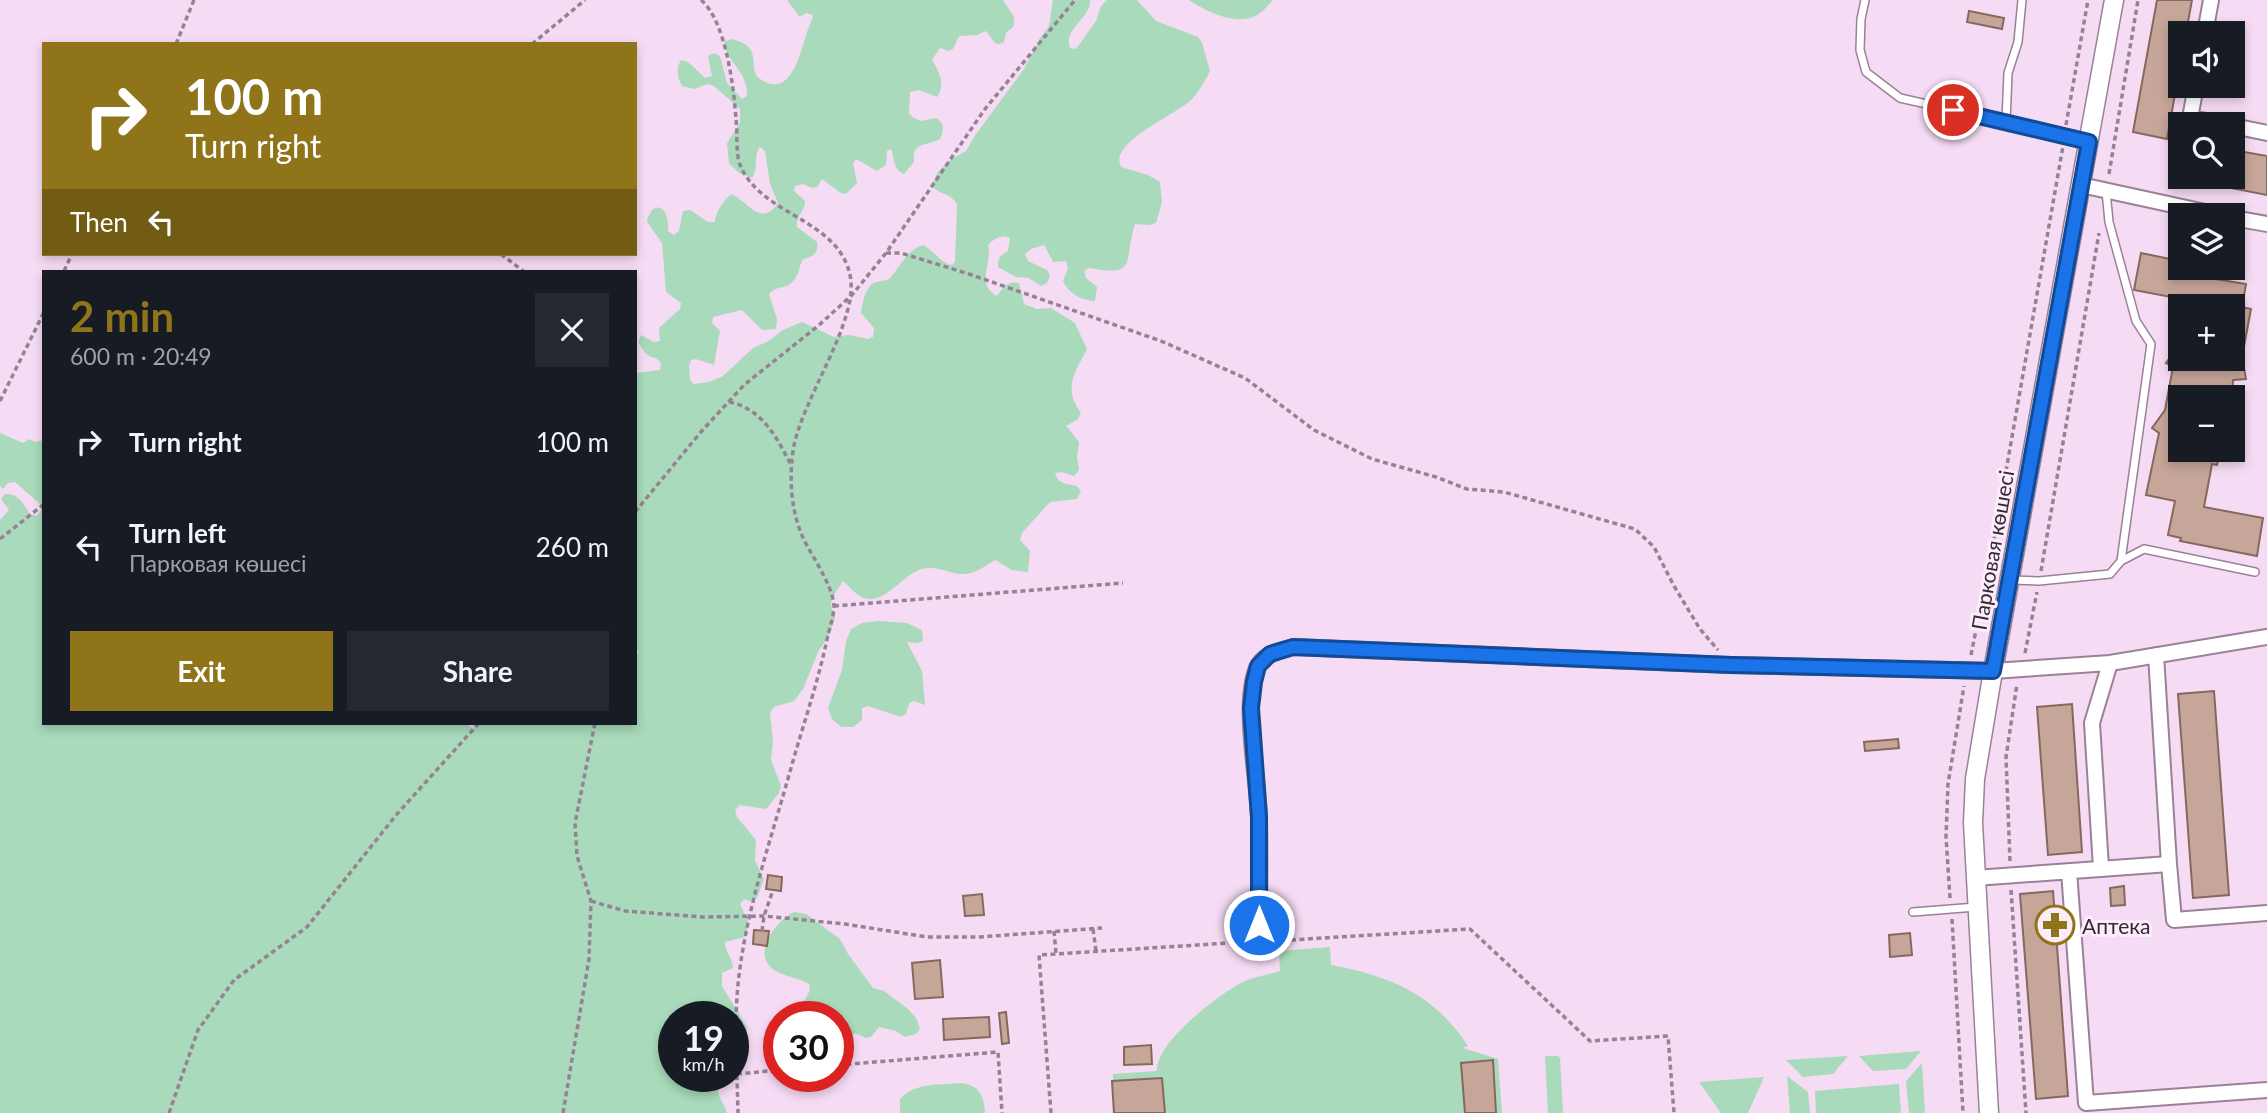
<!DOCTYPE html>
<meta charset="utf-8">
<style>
:root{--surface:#171b24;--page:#242831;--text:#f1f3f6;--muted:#9ea1a6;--accent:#8f7419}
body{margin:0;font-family:Lato,sans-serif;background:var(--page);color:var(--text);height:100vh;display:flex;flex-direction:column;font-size:26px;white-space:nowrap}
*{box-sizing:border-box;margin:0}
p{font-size:23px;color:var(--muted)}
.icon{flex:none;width:38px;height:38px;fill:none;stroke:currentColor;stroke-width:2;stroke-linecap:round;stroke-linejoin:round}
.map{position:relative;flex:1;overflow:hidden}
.details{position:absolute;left:42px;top:270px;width:595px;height:455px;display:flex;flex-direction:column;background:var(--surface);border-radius:0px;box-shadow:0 4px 10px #0003}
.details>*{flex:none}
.guide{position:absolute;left:42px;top:42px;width:595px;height:214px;border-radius:0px;box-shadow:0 4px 10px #0003;background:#8f7419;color:#fff;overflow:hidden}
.tools{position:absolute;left:2168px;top:21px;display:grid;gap:14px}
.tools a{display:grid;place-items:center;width:77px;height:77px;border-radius:0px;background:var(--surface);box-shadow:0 4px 10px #0003;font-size:35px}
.speed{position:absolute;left:658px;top:1001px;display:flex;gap:14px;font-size:35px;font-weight:700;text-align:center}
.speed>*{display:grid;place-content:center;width:91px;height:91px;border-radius:50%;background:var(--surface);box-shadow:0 4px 10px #0003;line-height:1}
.speed small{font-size:18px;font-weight:400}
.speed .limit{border:10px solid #d22;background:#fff;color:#111}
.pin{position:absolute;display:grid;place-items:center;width:60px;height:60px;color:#fff;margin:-30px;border:4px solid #fff;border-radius:50%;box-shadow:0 2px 7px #0007}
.me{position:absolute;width:77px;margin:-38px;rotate:0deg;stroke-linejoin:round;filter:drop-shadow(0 0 5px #0008)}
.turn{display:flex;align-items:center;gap:24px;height:147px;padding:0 28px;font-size:32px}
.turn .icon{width:91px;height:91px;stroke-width:2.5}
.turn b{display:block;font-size:49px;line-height:60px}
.then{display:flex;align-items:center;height:66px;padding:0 28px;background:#0003;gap:14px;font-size:26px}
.round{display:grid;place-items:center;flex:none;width:74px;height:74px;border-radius:0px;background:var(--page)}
.headline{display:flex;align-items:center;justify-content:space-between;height:119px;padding:0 28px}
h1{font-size:42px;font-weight:700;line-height:52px;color:var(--accent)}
.action{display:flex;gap:14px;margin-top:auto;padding:14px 28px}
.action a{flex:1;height:80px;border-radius:0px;background:var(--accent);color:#fff;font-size:28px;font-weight:700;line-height:80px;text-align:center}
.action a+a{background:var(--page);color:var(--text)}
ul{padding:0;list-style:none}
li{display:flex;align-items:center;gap:21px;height:105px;padding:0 28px}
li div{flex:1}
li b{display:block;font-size:26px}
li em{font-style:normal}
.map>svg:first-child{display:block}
.green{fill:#a8dabb}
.building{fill:#c7a69a;stroke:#87685d;stroke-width:2}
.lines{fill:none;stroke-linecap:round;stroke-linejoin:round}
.service-casing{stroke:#998197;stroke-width:10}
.minor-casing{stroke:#998197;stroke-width:18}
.tertiary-casing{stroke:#998197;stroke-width:21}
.path{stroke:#958293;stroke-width:3.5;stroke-dasharray:5 3.5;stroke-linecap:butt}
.service{stroke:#fff;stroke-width:7}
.minor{stroke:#fff;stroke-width:14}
.tertiary{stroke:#fff;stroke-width:18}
.route-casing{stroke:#114b97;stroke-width:18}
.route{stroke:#1a73e8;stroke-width:12}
.labels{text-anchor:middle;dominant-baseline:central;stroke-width:6;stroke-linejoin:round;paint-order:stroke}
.street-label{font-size:21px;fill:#332932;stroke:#fdecfb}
.poi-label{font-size:21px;fill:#332932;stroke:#fdecfb;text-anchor:start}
</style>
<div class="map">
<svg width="2267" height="1113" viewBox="0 0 2267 1113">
<rect width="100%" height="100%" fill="#f6dbf4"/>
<path class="green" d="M787,0H1003L1014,17V26L1006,33L1004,42L999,44L995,43L986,31L977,35L959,36L953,49L949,51L940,48L932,60C939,71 946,85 937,97L919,90L910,92L909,113L912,117L921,121L936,118C945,123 944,130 940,139C925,147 912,141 914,162L904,174C893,170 895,159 891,149L887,151L886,165L877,171L856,159L853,163L857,183L846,194L841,193L822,179L817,187L812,188L803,184L795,186L794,191L805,201C805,211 795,217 797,227L817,242C819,253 813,257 803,259C798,268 799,278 790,284C782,289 776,286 769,294L777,319L776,329L762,330L742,310L713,317L712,323L720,331L714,365L696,359L691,360L689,365L690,380L694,384L709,382L723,376L753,348L767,342L783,330L802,322L834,337L849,335L868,339L873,337L874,328L861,313C862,304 865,290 872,284C876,281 884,281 889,279C901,267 905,251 923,245C933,250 941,263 952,265L955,262L957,204C949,191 939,196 932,185L938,172L949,161L966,151L976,134L1024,69L1040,38L1049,26L1053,0H1090C1091,19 1063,28 1070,48L1076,49L1096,21L1101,6L1107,0H1137L1156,21L1198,37L1202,43L1210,71C1205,81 1199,91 1192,99C1177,115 1108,142 1121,167L1148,175L1160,182L1162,202L1156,223L1149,225L1135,224C1123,262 1139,277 1089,268L1084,271L1086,278L1097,287L1095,301C1081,300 1069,294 1063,281L1068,268L1066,261L1053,262L1044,245L1031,249L1025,254L1028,261L1047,270L1050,276L1047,283L1041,286L1029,278L1016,277L998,267C998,258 1000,255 1008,251L1010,238C1000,234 995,238 988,245C993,262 975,285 997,296C1004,287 1007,281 1019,283L1024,304L1037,309L1051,308L1075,323L1087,349C1074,374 1063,388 1081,413L1078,419L1066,426L1079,442L1077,457L1079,470L1074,476L1062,472L1055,473C1058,484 1067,484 1077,486L1081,491L1077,499L1050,502L1022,533L1020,540L1030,551L1028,572L1012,570L995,560C988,564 979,571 971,573C954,578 940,564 922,569C904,574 889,599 870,599C859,599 851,588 843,581L832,598L831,605L835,618L828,638L819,650L803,689L794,701L774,707L770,713L773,741L771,760L781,786L779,793L766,809L740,805L735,810L737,817L756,840L755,861L764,879L757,898L750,901L744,899L740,904L749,923L745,937L725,942C725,953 733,958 733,968L722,973V986L747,1027L746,1034L737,1044L743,1064L733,1070V1017H674V1076H722L719,1078C716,1099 721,1096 727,1113H0V520L9,510L1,499L5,494C19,493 23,504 30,514L37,516L41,511L40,504L15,482L8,483L3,489L0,486V433L23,443L29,439L35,442L44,440V723H468L473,730L474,723H635V655L639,652L635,645V373L660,370L661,363L656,358C646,357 643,350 638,342L641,335L654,342L660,341L659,328L680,309L681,303L666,292L662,243L647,222C651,200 670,203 668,231L674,235L679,231L683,211L690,210L708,222H715C716,210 723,202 731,194C747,200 761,229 778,203L770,184L765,151L760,147C753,155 759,168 752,178L739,173L729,163L727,143L740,123V109L714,86L707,84L695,89L682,86C677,77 676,68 681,60L688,62L705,78L712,76L708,56L714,53L720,56L727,83L742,99L747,96C748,70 727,64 724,42L731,39C766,46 746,70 760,79C790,100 800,55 806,35C808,28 812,22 813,15L806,13L800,17Z
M1189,0H1273C1268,5 1263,12 1257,15C1238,27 1205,11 1189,0Z
M878,621L907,623L922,630L923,641L917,643L907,642L922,671L925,705L914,701L909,703L906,714L901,717L868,706L862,708V720L853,727H841L832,719L828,708L842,670L846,641L851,629L862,623Z
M794,912L806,914L840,939L848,954L873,988L884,991L908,1009L916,1018L920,1029L916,1034L905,1037L896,1031L879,1027L871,1037L866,1038L855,1033L838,1048V1017H789V1008L805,1000L810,990L809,984C799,978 788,977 778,972C748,958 775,921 794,912Z
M1330,947L1331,965C1390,976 1434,994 1468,1046L1463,1048L1498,1059L1502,1113H1114L1113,1074L1157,1071C1155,1043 1219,994 1243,982C1254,977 1268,975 1280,971L1279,951Z
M1921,1051L1906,1069L1873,1071L1859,1056Z
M1545,1056H1558L1560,1058L1563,1113H1548Z
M1848,1056L1833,1074L1803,1077L1786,1060Z
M1922,1063L1925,1113H1909L1906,1081Z
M1787,1076L1808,1092L1810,1113H1790Z
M1764,1077L1748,1113H1721L1699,1082Z
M962,1083C980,1086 984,1096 985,1113H900V1099C915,1082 941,1085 962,1083Z
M1899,1084L1901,1113H1816L1815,1091Z"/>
<path class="building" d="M2157,0H2192L2186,33H2180V66L2167,139L2133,132Z
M1969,11L2004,18L2002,29L1967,22Z
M2233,150L2267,156V195L2195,181L2196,177H2233Z
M2141,253L2180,261V268H2216L2215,279L2246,284L2242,307L2251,309L2242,357L2246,379L2233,380L2232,397H2180V450H2215L2214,453L2219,454L2217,465L2212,464L2204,507L2263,518L2257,556L2180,541L2181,538L2168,535L2175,501L2146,495L2159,433L2152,428L2165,410L2173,367L2166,363L2178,346L2180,333V359H2233V306H2186L2187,300L2134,290Z
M2214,691L2229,895L2193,898L2178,694Z
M2072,704L2082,852L2048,855L2037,707Z
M1898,739L1899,748L1865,751L1864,742Z
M768,875L782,877L781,891L766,889Z
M2124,886L2125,905L2111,906L2110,888Z
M2053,891L2068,1096L2036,1099L2020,894Z
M982,894L984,915L965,916L963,896Z
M754,930L769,931L767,946L753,944Z
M1910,933L1912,955L1890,957L1889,935Z
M940,960L943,997L915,999L912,963Z
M1006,1012L1009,1043L1002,1044L999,1013Z
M989,1017L990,1037L944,1040L943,1019Z
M1151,1045L1152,1064L1124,1065V1047Z
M1493,1060L1496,1113H1465L1461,1063Z
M1162,1078L1165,1113H1114L1112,1081Z"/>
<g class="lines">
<defs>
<path id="service" d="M1865,0L1861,19L1860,50L1866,72L1900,98L2006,122
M2022,0L2018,42L2008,73L2006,122L2088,142
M2106,191L2109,222L2136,321L2151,344L2121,561
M2011,580L2039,581L2110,574L2121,561L2144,549L2255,572
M1913,912L1976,907"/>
<path id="minor" d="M2205,33L2211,0
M2196,86L2190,118L2224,124
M2233,126L2267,133
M2081,185L2219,215
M2233,218L2267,224
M2156,655L2169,864
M2101,868L2092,723L2110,663
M2069,871L2086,1103L2267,1090
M1975,878L2169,864L2174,920L2267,913
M1259,937C1259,897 1260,858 1259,818C1258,777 1242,705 1257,668C1263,654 1280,651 1293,647L1731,665L1993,671L2110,663L2267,637"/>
<path id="tertiary" d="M1989,1113L1973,823L1975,779L1993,671L2114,0"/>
</defs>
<use href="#service" class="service-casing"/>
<use href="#minor" class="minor-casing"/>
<use href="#tertiary" class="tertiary-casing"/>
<path class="path" d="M701,0C726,21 734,88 736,120C738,134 735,155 741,167C763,216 838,219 850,275C860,321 801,399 793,451C789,481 791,512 804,540C813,558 833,586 834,606C834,615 830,627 828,635C818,683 802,728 789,775C771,839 749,902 740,968C733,1016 737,1065 738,1113
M176,44L194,0
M532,44L585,0
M2066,125L2088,0
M2109,174L2138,0
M886,253H901L969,274L1161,341L1245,378L1314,430L1372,459L1436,477L1467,489L1504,492L1635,529L1654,547L1674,586L1700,629L1718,650
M501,254L523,271
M64,271L72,254
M0,401L44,312
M729,402C761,408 776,436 790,463
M635,512L700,433L744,385L818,326L852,295L886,253L985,109L1075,0
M0,539L44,504
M2041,571L2099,233
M834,606L1123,583
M2025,653L2037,592
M1971,655L1992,551L2063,146
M2010,861L2006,757L2017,684
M2011,890L2026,1113
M1950,898L1946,837L1948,784L1964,686
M591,901L625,911L703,917L764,916L845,924L927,937H980L1102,928
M1952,919L1963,1113
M1093,929L1096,951
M762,931L764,916L773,890
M1054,931L1056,954
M1274,941L1470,929L1590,1041L1668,1036L1674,1113
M838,1065L998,1052L1002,1113
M737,1074L779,1070
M169,1113L198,1030L234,980L307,927L397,814L479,723
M563,1113L589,959L591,901L577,856L575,823L595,723
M1051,1113L1039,955L1245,942"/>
<use href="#service" class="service"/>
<use href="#minor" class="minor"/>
<use href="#tertiary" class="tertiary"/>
</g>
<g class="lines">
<defs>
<path id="route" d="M1259,925V817L1251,708L1254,682L1258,666L1270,654L1293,647L1731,665L1993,671L2089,142L1953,110"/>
</defs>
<use href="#route" class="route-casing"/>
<use href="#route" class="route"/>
</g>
<defs>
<symbol id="pharmacy-ring" viewBox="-11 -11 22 22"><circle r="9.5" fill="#fdecfb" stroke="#8f7419" stroke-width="1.5"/><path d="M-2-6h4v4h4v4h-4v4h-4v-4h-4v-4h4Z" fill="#8f7419"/></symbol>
</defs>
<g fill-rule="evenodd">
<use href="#pharmacy-ring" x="2033" y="903" width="44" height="44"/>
</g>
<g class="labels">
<g class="street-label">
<text transform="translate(1992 550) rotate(-80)">Парковая көшесі</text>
</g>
<g class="poi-label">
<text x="2082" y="925">Аптека</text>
</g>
</g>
</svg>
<div class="tools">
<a><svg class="icon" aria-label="sound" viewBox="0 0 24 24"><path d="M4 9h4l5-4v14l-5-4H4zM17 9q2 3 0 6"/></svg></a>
<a><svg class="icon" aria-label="search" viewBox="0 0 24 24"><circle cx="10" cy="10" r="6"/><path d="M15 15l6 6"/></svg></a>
<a><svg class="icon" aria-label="layers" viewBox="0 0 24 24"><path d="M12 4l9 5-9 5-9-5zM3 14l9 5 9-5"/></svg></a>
<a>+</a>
<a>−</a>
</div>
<div class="speed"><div>19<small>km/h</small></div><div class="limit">30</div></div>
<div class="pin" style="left:1953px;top:110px;background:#d93025"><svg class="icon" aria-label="arrive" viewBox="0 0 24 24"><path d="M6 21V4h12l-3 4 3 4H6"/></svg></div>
<svg class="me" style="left:1259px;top:925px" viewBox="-20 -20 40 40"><circle r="17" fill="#1a73e8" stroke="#fff" stroke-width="3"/><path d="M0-11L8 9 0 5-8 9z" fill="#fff"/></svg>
<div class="guide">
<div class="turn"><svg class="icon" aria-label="right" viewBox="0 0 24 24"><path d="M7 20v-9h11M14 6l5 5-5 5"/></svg><div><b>100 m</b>Turn right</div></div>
<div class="then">Then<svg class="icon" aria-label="left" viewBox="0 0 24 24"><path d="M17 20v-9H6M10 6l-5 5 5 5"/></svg></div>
</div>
<section class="details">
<div class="headline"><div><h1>2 min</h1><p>600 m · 20:49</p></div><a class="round"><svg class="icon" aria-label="close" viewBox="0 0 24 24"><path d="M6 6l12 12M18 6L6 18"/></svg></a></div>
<ul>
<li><svg class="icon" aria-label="right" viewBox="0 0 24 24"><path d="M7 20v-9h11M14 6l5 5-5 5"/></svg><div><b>Turn right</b></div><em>100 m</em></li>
<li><svg class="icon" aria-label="left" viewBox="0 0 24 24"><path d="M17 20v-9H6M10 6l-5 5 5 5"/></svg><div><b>Turn left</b><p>Парковая көшесі</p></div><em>260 m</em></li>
</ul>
<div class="action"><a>Exit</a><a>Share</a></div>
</section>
</div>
